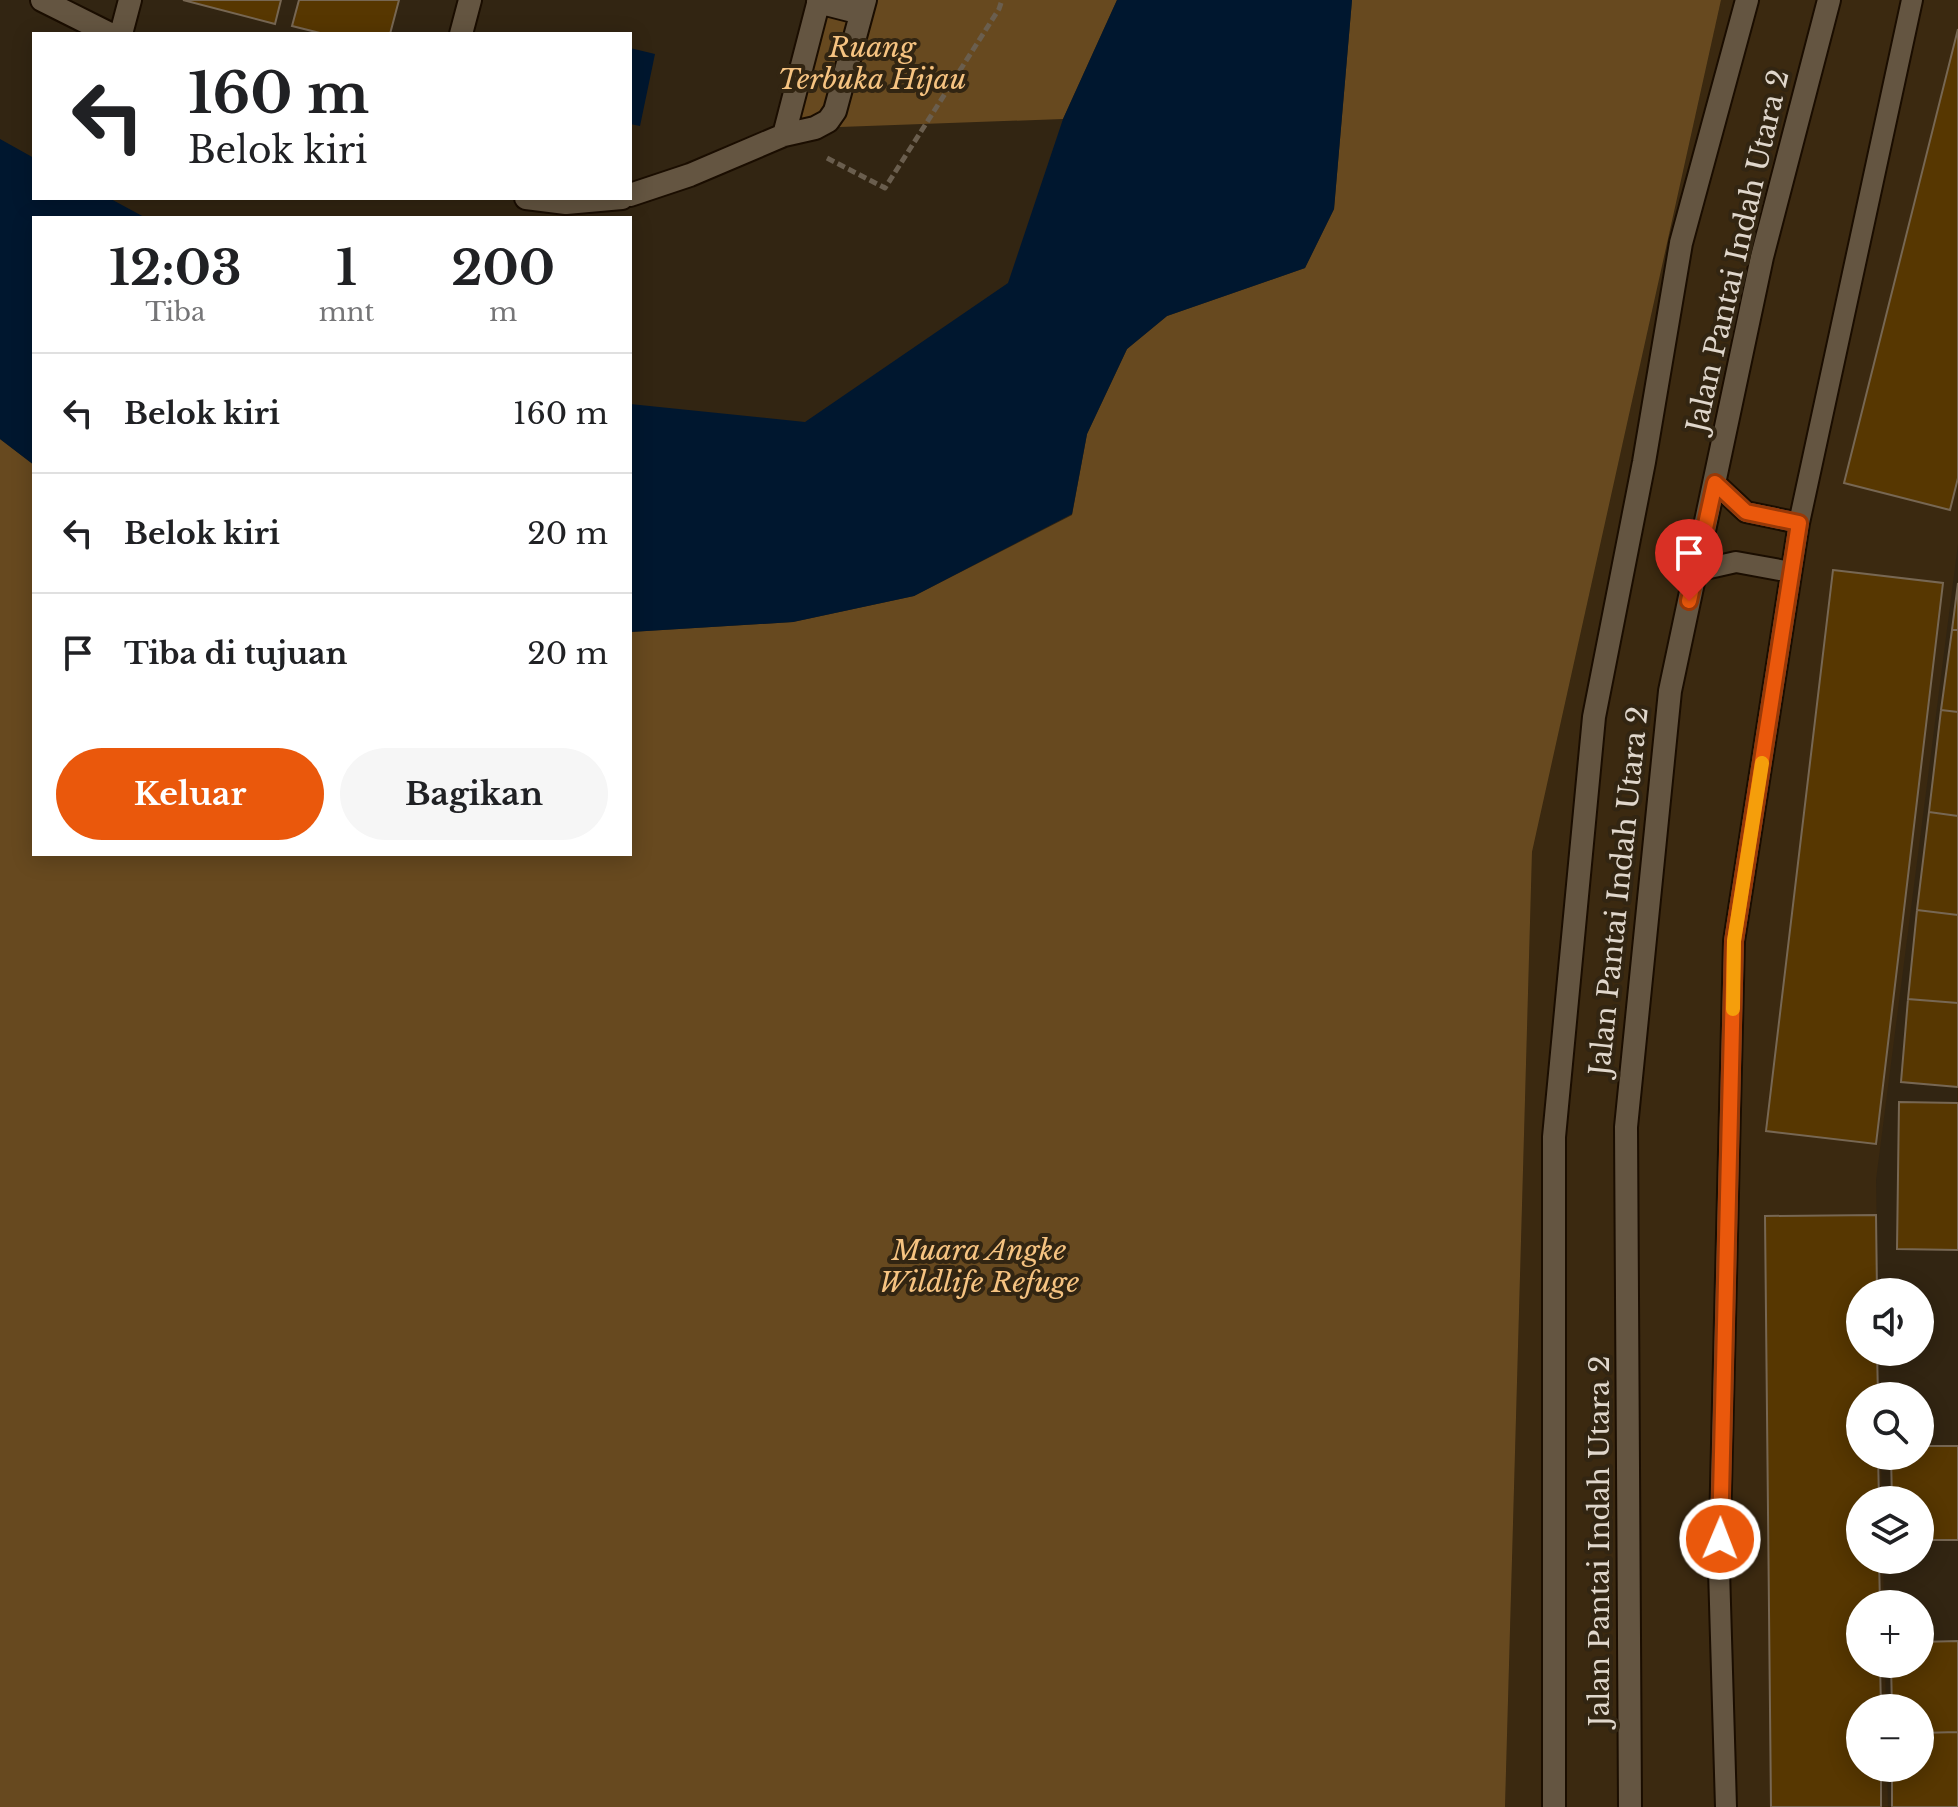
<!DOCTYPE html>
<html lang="id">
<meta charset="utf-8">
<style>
:root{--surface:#fff;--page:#f6f6f6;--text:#202124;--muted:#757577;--line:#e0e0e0;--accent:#ea580c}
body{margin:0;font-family:"Libre Baskerville",serif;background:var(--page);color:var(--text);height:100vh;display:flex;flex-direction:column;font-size:30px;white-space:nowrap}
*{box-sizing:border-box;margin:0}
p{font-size:26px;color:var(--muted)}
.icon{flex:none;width:44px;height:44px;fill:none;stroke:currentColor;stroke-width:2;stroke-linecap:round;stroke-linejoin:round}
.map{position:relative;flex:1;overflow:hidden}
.sheet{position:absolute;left:32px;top:216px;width:600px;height:640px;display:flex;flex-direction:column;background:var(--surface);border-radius:0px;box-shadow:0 4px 20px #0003}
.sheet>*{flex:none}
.hud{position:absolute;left:32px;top:32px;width:600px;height:168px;border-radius:0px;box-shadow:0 4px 20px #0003;background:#fff;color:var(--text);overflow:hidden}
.controls{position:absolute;left:1846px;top:1278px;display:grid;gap:16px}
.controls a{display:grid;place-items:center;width:88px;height:88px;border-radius:50%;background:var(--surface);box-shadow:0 4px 20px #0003;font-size:40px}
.pin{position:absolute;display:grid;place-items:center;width:68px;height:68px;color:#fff;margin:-82px -34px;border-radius:50% 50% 50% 0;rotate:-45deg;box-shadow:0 0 8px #0007}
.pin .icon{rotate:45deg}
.me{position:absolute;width:88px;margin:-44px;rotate:1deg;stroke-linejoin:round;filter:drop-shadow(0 0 6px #0008)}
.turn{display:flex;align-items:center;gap:28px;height:168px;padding:0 24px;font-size:36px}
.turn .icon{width:104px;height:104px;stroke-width:2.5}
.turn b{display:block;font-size:56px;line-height:68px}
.eta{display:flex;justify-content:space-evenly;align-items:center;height:136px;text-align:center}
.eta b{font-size:48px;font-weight:700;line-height:56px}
.button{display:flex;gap:16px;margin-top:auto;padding:16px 24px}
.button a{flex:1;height:92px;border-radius:48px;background:var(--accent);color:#fff;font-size:32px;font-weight:700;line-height:92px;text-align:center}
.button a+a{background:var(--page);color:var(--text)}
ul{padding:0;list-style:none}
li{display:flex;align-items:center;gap:24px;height:120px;padding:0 24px;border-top:2px solid var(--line)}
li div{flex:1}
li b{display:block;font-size:30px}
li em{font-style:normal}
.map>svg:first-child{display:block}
.built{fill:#3b2910}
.green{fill:#67491f}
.water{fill:#00172f}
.building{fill:#573701;stroke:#776753;stroke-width:2}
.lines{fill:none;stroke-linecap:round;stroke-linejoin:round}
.service-casing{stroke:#1a0d00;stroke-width:24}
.minor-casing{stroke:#1a0d00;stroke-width:26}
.tertiary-casing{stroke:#1a0d00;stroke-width:26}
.path{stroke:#6a5e4e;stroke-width:5;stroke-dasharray:8 4;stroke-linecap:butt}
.service{stroke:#645541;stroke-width:20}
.minor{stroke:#645541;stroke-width:22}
.tertiary{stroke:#645541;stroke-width:22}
.route-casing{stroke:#983908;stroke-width:20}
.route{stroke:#ea580c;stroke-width:14}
.slow{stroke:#f59e0b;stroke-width:14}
.labels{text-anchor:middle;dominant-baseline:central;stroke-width:8;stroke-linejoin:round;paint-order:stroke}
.park-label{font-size:28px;font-style:italic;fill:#f6c381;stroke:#322512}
.street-label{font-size:28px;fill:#e0d7cc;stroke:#322512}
</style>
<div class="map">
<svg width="1958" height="1807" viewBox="0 0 1958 1807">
<rect width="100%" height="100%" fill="#322512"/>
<path class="built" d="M1721,0H1958V544L1876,1180L1878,1292H1860V1352H1879L1880,1396H1860V1456H1881L1882,1500H1860V1560H1883L1884,1604H1860V1664H1885L1886,1708H1860V1768H1887L1888,1807H1505L1532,852Z"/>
<path class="green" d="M823,0H1117L1063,119L785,129Z
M1352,0H1721L1532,852L1505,1807H0V439L34,465V854H630V632L793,622L914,596L1072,515L1087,434L1127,349L1167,316L1305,268L1334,209Z"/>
<path class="water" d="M1117,0H1352L1334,209L1305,268L1167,316L1127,349L1087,434L1072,514L914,596L793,622L630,632V404L805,422L1008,283L1063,119Z
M630,48L655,54L640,126L630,124Z
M0,139L34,158V198H109L146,218H34V465L0,439Z"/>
<path class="building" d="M183,0H281L275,24Z
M299,0H399L390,34H324L292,26Z
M1958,29V478L1950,510L1844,483Z
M1833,570L1943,583L1876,1144L1766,1131Z
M1958,583V630H1952Z
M1952,630H1958V712L1941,710Z
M1941,710L1958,712V816L1929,812Z
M1929,812L1958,816V915L1917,910Z
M1917,910L1958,915V1003L1908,999Z
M1908,999L1958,1003V1087L1901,1082Z
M1899,1102L1958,1103V1250L1897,1249Z
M1876,1215L1877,1292H1860V1352H1877L1878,1396H1860V1456H1878L1879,1500H1860V1560H1879L1880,1604H1860V1664H1880L1881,1708H1860V1768H1881V1807H1771L1765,1216Z
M1920,1446H1958V1540H1920V1500H1892L1891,1456H1920Z
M1958,1641V1732L1920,1733V1708H1892L1891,1664H1920V1642Z
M1958,1732V1807H1892V1768H1920V1733Z"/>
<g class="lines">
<defs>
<path id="service" d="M1715,483L1746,512L1799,523
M1696,571L1736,562L1791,572
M1726,1807L1719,1570L1734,941L1799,523L1912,0"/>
<path id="minor" d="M42,0L110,34
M818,2L861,13
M121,34L130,0
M461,34L470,0
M784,135L819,0
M630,195L690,175L784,135L815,128L828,121L835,111L865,0
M526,198L566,203L622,198"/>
<path id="tertiary" d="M1554,1807V1137L1594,717L1644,462L1681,243L1747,0
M1630,1807L1626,1127L1670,691L1762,257L1829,0"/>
</defs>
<use href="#service" class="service-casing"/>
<use href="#minor" class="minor-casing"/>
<use href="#tertiary" class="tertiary-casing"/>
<path class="path" d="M827,158L885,188L999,9L1002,0"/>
<use href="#service" class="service"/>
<use href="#minor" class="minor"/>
<use href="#tertiary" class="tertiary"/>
</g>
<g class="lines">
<defs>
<path id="route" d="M1689,601L1715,483L1746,512L1799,523L1734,941L1720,1539"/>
</defs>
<use href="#route" class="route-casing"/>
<use href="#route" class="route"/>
<path class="slow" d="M1733,1009L1734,941L1762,763"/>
</g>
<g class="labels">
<g class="park-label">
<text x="872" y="47">Ruang<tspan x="872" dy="32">Terbuka Hijau</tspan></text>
<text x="979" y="1250">Muara Angke<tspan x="979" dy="32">Wildlife Refuge</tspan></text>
</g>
<g class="street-label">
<text transform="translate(1738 251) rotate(-77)">Jalan Pantai Indah Utara 2</text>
<text transform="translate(1619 891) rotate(-84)">Jalan Pantai Indah Utara 2</text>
<text transform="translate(1599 1541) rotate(-90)">Jalan Pantai Indah Utara 2</text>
</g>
</g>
</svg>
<div class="controls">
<a><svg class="icon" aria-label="sound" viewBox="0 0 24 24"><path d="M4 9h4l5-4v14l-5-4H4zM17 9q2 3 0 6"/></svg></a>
<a><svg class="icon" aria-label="search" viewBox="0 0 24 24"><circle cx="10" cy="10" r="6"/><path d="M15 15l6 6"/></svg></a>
<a><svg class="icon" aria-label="layers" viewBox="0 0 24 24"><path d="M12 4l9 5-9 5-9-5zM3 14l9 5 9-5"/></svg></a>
<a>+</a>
<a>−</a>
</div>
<div class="pin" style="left:1689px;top:601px;background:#d93025"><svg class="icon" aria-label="arrive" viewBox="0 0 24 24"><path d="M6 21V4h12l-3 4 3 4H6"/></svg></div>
<svg class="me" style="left:1720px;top:1539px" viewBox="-20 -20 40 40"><circle r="17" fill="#ea580c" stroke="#fff" stroke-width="3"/><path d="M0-11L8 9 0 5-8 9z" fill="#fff"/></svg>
<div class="hud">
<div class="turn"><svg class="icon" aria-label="left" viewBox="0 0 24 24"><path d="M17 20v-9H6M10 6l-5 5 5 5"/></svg><div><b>160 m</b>Belok kiri</div></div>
</div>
<section class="sheet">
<div class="eta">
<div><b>12:03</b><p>Tiba</p></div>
<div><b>1</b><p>mnt</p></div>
<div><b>200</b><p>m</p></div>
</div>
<ul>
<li><svg class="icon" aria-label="left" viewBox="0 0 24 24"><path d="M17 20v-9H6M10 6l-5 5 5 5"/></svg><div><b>Belok kiri</b></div><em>160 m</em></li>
<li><svg class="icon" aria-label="left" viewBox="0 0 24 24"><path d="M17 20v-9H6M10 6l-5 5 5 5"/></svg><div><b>Belok kiri</b></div><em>20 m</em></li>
<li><svg class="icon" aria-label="arrive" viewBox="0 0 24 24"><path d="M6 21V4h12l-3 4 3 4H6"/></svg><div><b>Tiba di tujuan</b></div><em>20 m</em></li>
</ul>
<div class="button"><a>Keluar</a><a>Bagikan</a></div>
</section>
</div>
